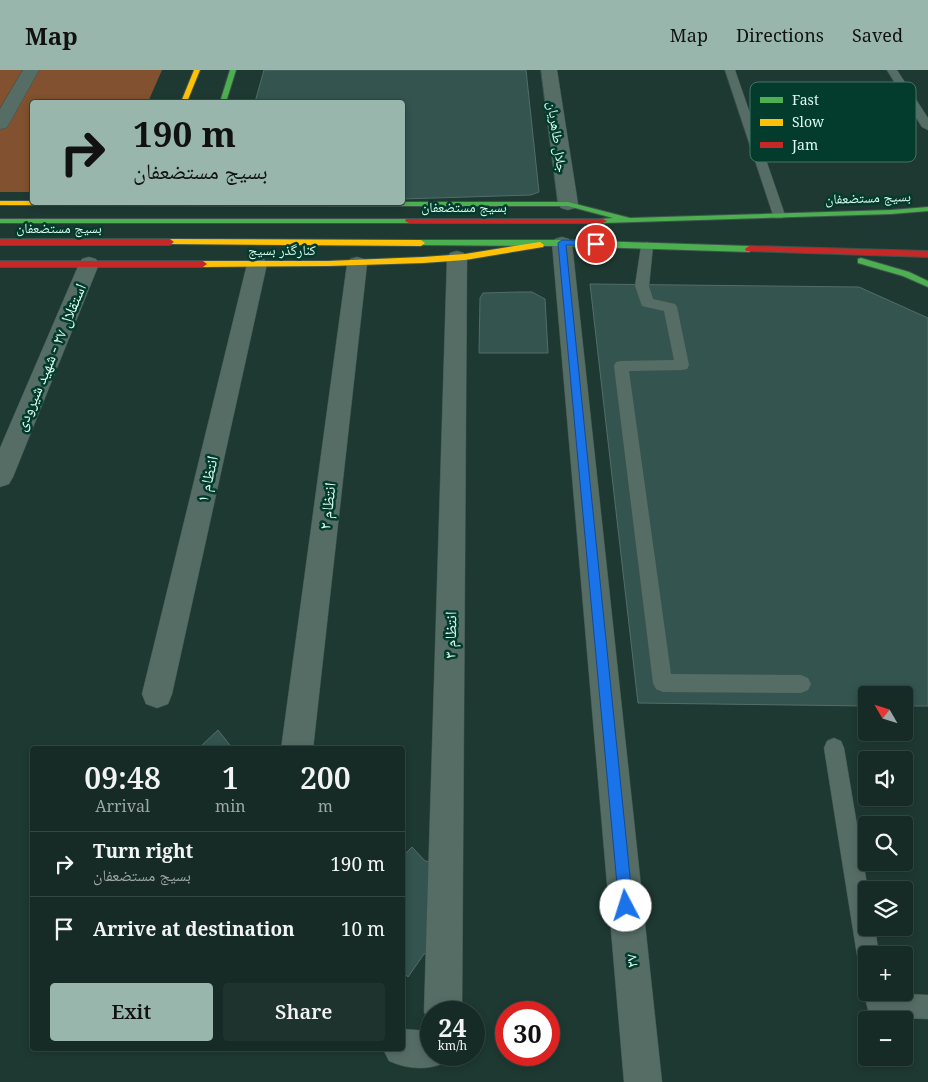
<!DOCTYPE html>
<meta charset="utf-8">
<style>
:root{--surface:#162b26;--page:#1f332e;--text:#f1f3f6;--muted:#9ea7a7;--line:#354743;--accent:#98b6ac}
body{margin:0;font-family:"Noto Serif","Noto Naskh Arabic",serif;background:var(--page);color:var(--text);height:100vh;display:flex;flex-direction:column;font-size:19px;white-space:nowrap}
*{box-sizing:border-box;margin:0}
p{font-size:16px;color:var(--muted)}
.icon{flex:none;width:28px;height:28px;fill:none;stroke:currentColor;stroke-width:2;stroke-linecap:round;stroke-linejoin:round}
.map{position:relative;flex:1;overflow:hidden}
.details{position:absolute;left:30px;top:676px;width:375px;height:305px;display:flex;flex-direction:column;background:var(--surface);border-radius:5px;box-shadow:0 2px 8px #0003,0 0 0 1px var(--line)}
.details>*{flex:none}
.hud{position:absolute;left:30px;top:30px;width:375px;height:105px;border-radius:5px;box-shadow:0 2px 8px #0003,0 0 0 1px var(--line);background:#98b6ac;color:#111;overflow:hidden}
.needle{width:32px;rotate:309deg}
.controls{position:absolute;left:858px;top:616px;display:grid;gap:10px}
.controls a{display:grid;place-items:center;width:55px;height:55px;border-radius:5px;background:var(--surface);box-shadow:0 2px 8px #0003,0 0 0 1px var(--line);font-size:25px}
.speed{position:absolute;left:420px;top:931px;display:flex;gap:10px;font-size:25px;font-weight:700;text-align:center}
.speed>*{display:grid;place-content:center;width:65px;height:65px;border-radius:50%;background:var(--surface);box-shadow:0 2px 8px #0003,0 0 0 1px var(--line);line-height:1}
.speed small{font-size:12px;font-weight:400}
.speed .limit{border:8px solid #d22;background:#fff;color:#111}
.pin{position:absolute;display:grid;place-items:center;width:42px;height:42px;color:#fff;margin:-21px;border:2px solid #fff;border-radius:50%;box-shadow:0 1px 5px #0007}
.me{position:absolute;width:55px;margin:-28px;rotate:355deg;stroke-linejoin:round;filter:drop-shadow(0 0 4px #0008)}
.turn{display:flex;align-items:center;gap:18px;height:105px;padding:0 20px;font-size:22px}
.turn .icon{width:65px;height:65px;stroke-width:2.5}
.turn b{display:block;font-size:35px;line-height:42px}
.eta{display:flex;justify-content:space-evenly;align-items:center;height:85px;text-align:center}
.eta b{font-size:30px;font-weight:600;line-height:35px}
.button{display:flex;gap:10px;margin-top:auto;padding:10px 20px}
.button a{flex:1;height:58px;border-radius:5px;background:var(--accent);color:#111;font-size:20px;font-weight:600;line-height:58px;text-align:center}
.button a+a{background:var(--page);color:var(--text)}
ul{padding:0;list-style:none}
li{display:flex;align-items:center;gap:15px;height:65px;padding:0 20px;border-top:1px solid var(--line)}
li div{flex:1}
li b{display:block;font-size:19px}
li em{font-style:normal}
header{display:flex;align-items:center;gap:30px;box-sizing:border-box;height:70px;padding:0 25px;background:var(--accent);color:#111}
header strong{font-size:24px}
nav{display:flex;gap:28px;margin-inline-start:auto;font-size:18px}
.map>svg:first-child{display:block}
.green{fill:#82512f}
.building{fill:#34544f;stroke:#536d6a}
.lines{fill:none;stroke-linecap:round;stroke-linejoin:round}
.lane-casing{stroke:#3e544d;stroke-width:1}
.street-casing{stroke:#3e544d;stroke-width:1}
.fast-casing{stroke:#3e544d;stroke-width:2}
.slow-casing{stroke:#3e544d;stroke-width:2}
.jam-casing{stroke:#3e544d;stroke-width:2}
.lane{fill:#566d66;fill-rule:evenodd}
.street{fill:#566d66;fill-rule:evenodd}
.fast{fill:#4caf50;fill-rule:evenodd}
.slow{fill:#ffc107;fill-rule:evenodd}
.jam{fill:#c62828;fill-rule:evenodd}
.route{fill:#1a73e8;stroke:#114b97}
.labels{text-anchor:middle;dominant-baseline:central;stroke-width:5;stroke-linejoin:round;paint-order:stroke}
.far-street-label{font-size:14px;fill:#dafaee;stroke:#033b2d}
.street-label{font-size:16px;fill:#dafaee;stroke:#033b2d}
.key{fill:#033b2d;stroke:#447467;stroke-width:1}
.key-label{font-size:14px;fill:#dafaee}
</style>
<header>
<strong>Map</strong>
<nav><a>Map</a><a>Directions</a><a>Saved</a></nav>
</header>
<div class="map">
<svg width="928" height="1012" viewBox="0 0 928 1012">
<rect width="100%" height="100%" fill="#1e3932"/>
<path class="green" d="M0,0H162L148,32H32V122H0Z"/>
<path class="building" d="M264,0H526L539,122L531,125L402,129V32H255Z
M590,214L859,217L928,248V636H904V625H866V636L638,633Z
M519,222H532L545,229L548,283H479L480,228L483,223Z
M218,660L233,679H192L200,677Z
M412,777L425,791L443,794L440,881L424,884L408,907L402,901V787Z"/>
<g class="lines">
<defs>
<path id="lane" d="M725,0H735L785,145L783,148H775L773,145Z
M887,0H897L928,48V60L922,57Z
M647,172L653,176L649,216L653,229L675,234L677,237L689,295L687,299L682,300L629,301L671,604L801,605L808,608L811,614L808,620L801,623L663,622L656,619L653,613L614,296L616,292L621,291L674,290L664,241L642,236L635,216L641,176Z
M834,668L841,671L844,678L868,820H866V858H875L879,885H866V896L860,893L857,885L824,678L827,671Z
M866,915V922L928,925V949L877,947L869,943L863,922Z"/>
<path id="street" d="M23,0H39L9,54L6,58L0,59V39Z
M541,0H557L578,134L575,138L568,140L561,138L558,134Z
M562,167L569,169L572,173L662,1012H624L552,173L555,169Z
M457,181L464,183L467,188L462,942H431V956L424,942L447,188L450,183Z
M89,187L96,189L99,194L13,407L9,414L0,417V378L79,194L82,189Z
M257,187L264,189L267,194L172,624L168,634L157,638L146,634L142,624L247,194L250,189Z
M357,187L364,189L367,194L313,679H281L347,194L350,189Z
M402,959L431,961V985H448L444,993C426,1001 407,999 389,991L383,979H402Z"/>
<path id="fast" d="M230,0H236L226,32H220Z
M341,132H568L630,148L891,140L928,137V141L891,144L603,153L599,151L600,149L613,148L568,136H341Z
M0,149H409L413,151L409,153H0Z
M421,170H562L749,176L753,179L749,182L562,176L418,175L417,173Z
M861,188L909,202L928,211V217L903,206L858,193V189Z"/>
<path id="slow" d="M194,0H200L187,32H181Z
M0,131H32V132H347L348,134L344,136L0,135Z
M170,169L421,170L425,173L421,176L167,174V170Z
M540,172L544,175L543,177L465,190L423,193L328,196L203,197L199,194L203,191H328L423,187L465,184Z"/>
<path id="jam" d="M406,149H603L607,151L603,153H409L405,151Z
M0,169H170L174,172L170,175H0Z
M749,176L928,181V187L746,181L745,179Z
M0,191H203L207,194L203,197H0Z"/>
</defs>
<use href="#lane" class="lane-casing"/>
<use href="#street" class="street-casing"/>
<use href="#fast" class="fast-casing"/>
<use href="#slow" class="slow-casing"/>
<use href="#jam" class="jam-casing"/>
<use href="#lane" class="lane"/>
<use href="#street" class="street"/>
<use href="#fast" class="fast"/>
<use href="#slow" class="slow"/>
<use href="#jam" class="jam"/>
</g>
<path class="route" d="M562,170L596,171L600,174L596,176L566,175L633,836L631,841L626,844L621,841L619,836L558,173Z"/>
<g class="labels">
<g class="far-street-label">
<text transform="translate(558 67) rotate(82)">جلال طاهریان</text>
<text transform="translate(868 127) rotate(-2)">بسیج مستضعفان</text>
<text x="464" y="136">بسیج مستضعفان</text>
<text x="59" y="157">بسیج مستضعفان</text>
<text x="282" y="179">کنارگذر بسیج</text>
</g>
<g class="street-label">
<text transform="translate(50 287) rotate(-67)">استقلال ۲۷ - شهید شیرودی</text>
<text transform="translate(207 409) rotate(-77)">انتظام ۱</text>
<text transform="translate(327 436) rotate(-83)">انتظام ۲</text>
<text transform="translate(450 565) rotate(-89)">انتظام ۳</text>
<text transform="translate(631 891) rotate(-96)">۲۷</text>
</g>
</g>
<rect x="750" y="12" width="166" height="80" rx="8" class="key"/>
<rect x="760" y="27" width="23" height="6" fill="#4caf50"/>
<rect x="760" y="49" width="23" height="7" fill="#ffc107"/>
<rect x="760" y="72" width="23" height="6" fill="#c62828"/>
<g class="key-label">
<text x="792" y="35">Fast</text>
<text x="792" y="57">Slow</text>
<text x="792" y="80">Jam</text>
</g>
</svg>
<div class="controls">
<a><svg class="needle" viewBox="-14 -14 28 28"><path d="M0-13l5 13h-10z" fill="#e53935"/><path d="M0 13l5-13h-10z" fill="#9ea7a7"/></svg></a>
<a><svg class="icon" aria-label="sound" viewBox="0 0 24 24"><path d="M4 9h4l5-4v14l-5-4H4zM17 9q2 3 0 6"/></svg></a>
<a><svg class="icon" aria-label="search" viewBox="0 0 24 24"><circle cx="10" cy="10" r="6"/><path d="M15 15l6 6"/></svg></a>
<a><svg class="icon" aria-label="layers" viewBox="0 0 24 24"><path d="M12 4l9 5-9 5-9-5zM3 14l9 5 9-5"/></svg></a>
<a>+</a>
<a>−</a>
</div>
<div class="speed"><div>24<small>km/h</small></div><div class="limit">30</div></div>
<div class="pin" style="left:596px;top:174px;background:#d93025"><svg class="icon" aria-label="arrive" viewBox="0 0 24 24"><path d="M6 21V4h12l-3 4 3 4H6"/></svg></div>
<svg class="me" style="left:626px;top:836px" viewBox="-20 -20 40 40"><circle r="19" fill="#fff"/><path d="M0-13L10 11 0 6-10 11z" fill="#1a73e8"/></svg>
<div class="hud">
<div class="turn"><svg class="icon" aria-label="right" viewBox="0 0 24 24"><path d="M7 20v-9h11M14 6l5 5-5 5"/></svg><div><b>190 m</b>بسیج مستضعفان</div></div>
</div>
<section class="details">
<div class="eta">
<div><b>09:48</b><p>Arrival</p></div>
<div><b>1</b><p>min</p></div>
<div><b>200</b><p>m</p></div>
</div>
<ul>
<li><svg class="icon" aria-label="right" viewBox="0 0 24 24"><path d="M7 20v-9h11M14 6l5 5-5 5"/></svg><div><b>Turn right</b><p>بسیج مستضعفان</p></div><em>190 m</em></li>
<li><svg class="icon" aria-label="arrive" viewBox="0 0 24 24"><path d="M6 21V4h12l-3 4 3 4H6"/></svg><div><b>Arrive at destination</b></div><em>10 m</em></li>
</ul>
<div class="button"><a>Exit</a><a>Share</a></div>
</section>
</div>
